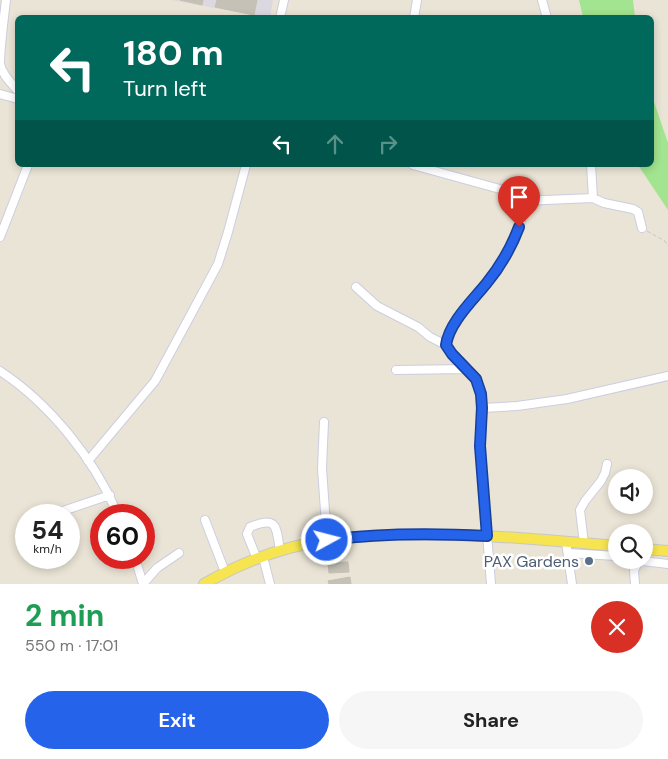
<!DOCTYPE html>
<meta charset="utf-8">
<style>
:root{--surface:#fff;--page:#f6f6f6;--text:#222;--muted:#767676;--accent:#2563eb}
body{margin:0;font-family:"DM Sans",sans-serif;background:var(--page);color:var(--text);height:100vh;display:flex;flex-direction:column;font-size:19px;white-space:nowrap}
*{box-sizing:border-box;margin:0}
p{font-size:16px;color:var(--muted)}
.icon{flex:none;width:28px;height:28px;fill:none;stroke:currentColor;stroke-width:2;stroke-linecap:round;stroke-linejoin:round}
.map{position:relative;height:584px;overflow:hidden}
.panel{display:flex;flex-direction:column;background:var(--surface);flex:1}
.panel>*{flex:none}
.banner{position:absolute;left:15px;top:15px;width:639px;height:152px;border-radius:8px;box-shadow:0 2px 8px #0003;background:#00695c;color:#fff;overflow:hidden}
.fabs{position:absolute;left:608px;top:469px;display:grid;gap:10px}
.fabs a{display:grid;place-items:center;width:45px;height:45px;border-radius:50%;background:var(--surface);box-shadow:0 2px 8px #0003;font-size:25px}
.speed{position:absolute;left:15px;top:504px;display:flex;gap:10px;font-size:25px;font-weight:700;text-align:center}
.speed>*{display:grid;place-content:center;width:65px;height:65px;border-radius:50%;background:var(--surface);box-shadow:0 2px 8px #0003;line-height:1}
.speed small{font-size:12px;font-weight:400}
.speed .limit{border:8px solid #d22;background:#fff;color:#111}
.pin{position:absolute;display:grid;place-items:center;width:42px;height:42px;color:#fff;margin:-51px -21px;border-radius:50% 50% 50% 0;rotate:-45deg;box-shadow:0 0 5px #0007}
.pin .icon{rotate:45deg}
.me{position:absolute;width:55px;margin:-28px;rotate:83deg;stroke-linejoin:round;filter:drop-shadow(0 0 4px #0008)}
.turn{display:flex;align-items:center;gap:18px;height:105px;padding:0 25px;font-size:22px}
.turn .icon{width:65px;height:65px;stroke-width:2.5}
.turn b{display:block;font-size:35px;line-height:42px}
.lanes{display:flex;align-items:center;height:48px;padding:0 25px;background:#0003;justify-content:center;gap:25px;direction:ltr}
.lanes .off{opacity:.35}
.round{display:grid;place-items:center;flex:none;width:52px;height:52px;border-radius:26px;background:var(--page)}
.summary{display:flex;align-items:center;justify-content:space-between;height:85px;padding:0 25px}
h1{font-size:30px;font-weight:700;line-height:38px;color:#1e9e55}
.action{display:flex;gap:10px;margin-top:auto;padding:10px 25px}
.action a{flex:1;height:58px;border-radius:30px;background:var(--accent);color:#fff;font-size:20px;font-weight:700;line-height:58px;text-align:center}
.action a+a{background:var(--page);color:var(--text)}
.map>svg:first-child{display:block}
.industrial{fill:#dcd8e2}
.green{fill:#a2e48f}
.building{fill:#c5c1b7;stroke:#c5c0b1}
.lines{fill:none;stroke-linecap:round;stroke-linejoin:round}
.minor-casing{stroke:#cccde1;stroke-width:10}
.major-casing{stroke:#c7c7c7;stroke-width:12}
.path{stroke:#c7c7c7;stroke-width:1;stroke-dasharray:4 2.5;stroke-linecap:butt}
.minor{stroke:#fff;stroke-width:8}
.major{stroke:#f6e450;stroke-width:10}
.route-casing{stroke:#184099;stroke-width:12}
.route{stroke:#2563eb;stroke-width:9}
.service-dot{fill:#5c6f8a;stroke:#fff;stroke-width:2}
.labels{text-anchor:middle;dominant-baseline:central;stroke-width:5;stroke-linejoin:round;paint-order:stroke}
.service-label{font-size:16px;fill:#4e5e75;stroke:#fff;text-anchor:end}
</style>
<div class="map">
<svg width="668" height="584" viewBox="0 0 668 584">
<rect width="100%" height="100%" fill="#eae4d6"/>
<path class="industrial" d="M171,0H273L270,18Z"/>
<path class="green" d="M579,0H633L635,17H583Z
M651,93L668,143V210L638,165H651Z"/>
<path class="building" d="M180,0H203L202,5Z
M217,0H257L254,15L215,7Z
M348,562L349,572L329,573L328,563Z
M350,577L351,584H329L328,581Z"/>
<g class="lines">
<defs>
<path id="minor" d="M6,0C4,17 0,48 0,64C2,74 11,83 18,91
M542,0L547,18
M280,18L284,0
M414,18L417,0
M0,94L18,99
M413,165L507,191L515,195L522,201
M591,165L593,198
M0,237L28,165
M356,287L377,306L418,327L430,337L446,345L452,354L476,379L481,394L480,446L491,584
M446,345C447,334 453,327 459,318C483,282 526,248 522,201L593,198L604,203L633,209L638,212L642,228
M396,370L467,369
M0,371C50,404 95,460 118,515
M482,408L517,406L567,399L668,376
M324,422L322,468L327,540
M88,461L155,381L182,331L218,264L228,232L246,165
M51,515L110,495
M205,520L225,572
M566,542L572,584
M584,544L580,510L585,501L601,481L605,473L607,464
M568,553L616,556
M263,557L270,584
M135,558L143,584
M257,559L247,534L250,527C278,516 276,526 280,551
M143,584L157,568L179,553
M635,584L634,571L638,562L643,561L668,564"/>
<path id="major" d="M644,549L668,551
M204,584C242,562 285,546 328,540C353,536 378,535 404,535C475,533 546,540 616,546"/>
</defs>
<use href="#minor" class="minor-casing"/>
<use href="#major" class="major-casing"/>
<path class="path" d="M647,231L665,241L668,246"/>
<use href="#minor" class="minor"/>
<use href="#major" class="major"/>
</g>
<g class="lines">
<defs>
<path id="route" d="M327,540C380,533 433,533 487,536L480,446L482,408L481,394L476,379L452,354L446,345C449,323 472,301 486,284C500,267 511,248 519,227"/>
</defs>
<use href="#route" class="route-casing"/>
<use href="#route" class="route"/>
</g>
<circle class="service-dot" cx="589" cy="561" r="5"/>
<g class="labels">
<g class="service-label">
<text x="579" y="561">PAX Gardens</text>
</g>
</g>
</svg>
<div class="fabs">
<a><svg class="icon" aria-label="sound" viewBox="0 0 24 24"><path d="M4 9h4l5-4v14l-5-4H4zM17 9q2 3 0 6"/></svg></a>
<a><svg class="icon" aria-label="search" viewBox="0 0 24 24"><circle cx="10" cy="10" r="6"/><path d="M15 15l6 6"/></svg></a>
</div>
<div class="speed"><div>54<small>km/h</small></div><div class="limit">60</div></div>
<div class="pin" style="left:519px;top:227px;background:#d93025"><svg class="icon" aria-label="arrive" viewBox="0 0 24 24"><path d="M6 21V4h12l-3 4 3 4H6"/></svg></div>
<svg class="me" style="left:327px;top:540px" viewBox="-20 -20 40 40"><circle r="17" fill="#2563eb" stroke="#fff" stroke-width="3"/><path d="M0-11L8 9 0 5-8 9z" fill="#fff"/></svg>
<div class="banner">
<div class="turn"><svg class="icon" aria-label="left" viewBox="0 0 24 24"><path d="M17 20v-9H6M10 6l-5 5 5 5"/></svg><div><b>180 m</b>Turn left</div></div>
<div class="lanes"><svg class="icon" aria-label="left" viewBox="0 0 24 24"><path d="M17 20v-9H6M10 6l-5 5 5 5"/></svg><svg class="icon off" aria-label="ahead" viewBox="0 0 24 24"><path d="M12 20V5M6 11l6-6 6 6"/></svg><svg class="icon off" aria-label="right" viewBox="0 0 24 24"><path d="M7 20v-9h11M14 6l5 5-5 5"/></svg></div>
</div>
</div>
<section class="panel">
<div class="summary"><div><h1>2 min</h1><p>550 m · 17:01</p></div><a class="round" style="background:#d93025;color:#fff"><svg class="icon" aria-label="close" viewBox="0 0 24 24"><path d="M6 6l12 12M18 6L6 18"/></svg></a></div>
<div class="action"><a>Exit</a><a>Share</a></div>
</section>
